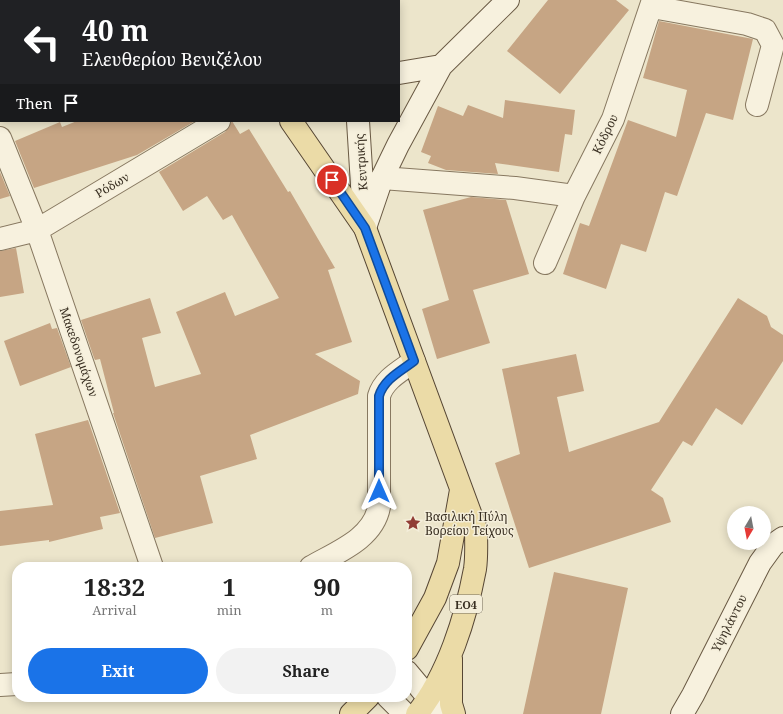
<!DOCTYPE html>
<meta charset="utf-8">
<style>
:root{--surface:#fff;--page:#f2f2f2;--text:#222;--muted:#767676;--accent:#1a73e8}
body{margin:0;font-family:"Noto Serif",serif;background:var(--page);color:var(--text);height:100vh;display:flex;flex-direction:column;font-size:15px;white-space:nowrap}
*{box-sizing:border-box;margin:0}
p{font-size:13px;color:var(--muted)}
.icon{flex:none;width:22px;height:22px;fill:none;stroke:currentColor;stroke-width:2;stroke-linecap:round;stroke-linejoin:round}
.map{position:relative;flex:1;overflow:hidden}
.details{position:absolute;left:12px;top:562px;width:400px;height:140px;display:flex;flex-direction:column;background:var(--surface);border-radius:16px;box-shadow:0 2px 10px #0003}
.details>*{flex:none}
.top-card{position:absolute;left:0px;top:0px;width:400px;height:122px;box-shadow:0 2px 10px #0003;background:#202124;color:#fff;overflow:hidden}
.needle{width:26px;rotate:190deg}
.fabs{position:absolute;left:727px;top:506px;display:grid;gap:8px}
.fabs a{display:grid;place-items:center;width:44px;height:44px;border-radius:50%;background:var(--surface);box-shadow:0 2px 10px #0003;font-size:20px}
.pin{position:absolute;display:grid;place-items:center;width:34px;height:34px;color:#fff;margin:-17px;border:2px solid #fff;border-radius:50%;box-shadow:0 1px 4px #0007}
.me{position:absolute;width:44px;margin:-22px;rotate:0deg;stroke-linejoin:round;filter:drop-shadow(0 0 3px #0008)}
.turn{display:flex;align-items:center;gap:14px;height:84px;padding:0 16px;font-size:18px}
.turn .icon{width:52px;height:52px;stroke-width:2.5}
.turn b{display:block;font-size:28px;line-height:34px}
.then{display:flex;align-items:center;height:38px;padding:0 16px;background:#0003;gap:8px;font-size:15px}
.eta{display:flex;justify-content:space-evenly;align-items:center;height:68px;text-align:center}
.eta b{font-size:24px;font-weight:700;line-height:28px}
.action{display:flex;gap:8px;margin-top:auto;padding:8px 16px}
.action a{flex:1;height:46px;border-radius:24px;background:var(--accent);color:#fff;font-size:16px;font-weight:700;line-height:46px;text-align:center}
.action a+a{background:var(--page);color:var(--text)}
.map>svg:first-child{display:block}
.building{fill:#c6a584}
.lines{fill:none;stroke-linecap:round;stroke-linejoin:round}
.street-casing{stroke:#877860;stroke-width:24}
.secondary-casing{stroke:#695943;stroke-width:24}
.primary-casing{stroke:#564634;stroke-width:24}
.street{stroke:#f7f1de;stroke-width:22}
.secondary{stroke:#f7f1de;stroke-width:22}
.primary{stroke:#ebdba7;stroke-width:22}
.route-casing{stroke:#114b97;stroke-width:10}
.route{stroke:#1a73e8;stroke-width:7}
.labels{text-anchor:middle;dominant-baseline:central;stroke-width:3;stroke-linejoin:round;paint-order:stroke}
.shield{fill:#f4eeda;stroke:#716859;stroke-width:1}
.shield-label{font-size:11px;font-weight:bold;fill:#392f22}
.street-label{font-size:12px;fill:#392f22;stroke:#f4eeda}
.poi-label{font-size:12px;fill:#392f22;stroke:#f4eeda;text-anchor:start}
</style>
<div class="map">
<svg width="783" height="714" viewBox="0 0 783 714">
<rect width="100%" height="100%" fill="#ece5cb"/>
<path class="building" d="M548,0H616L629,10L560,94L507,51Z
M659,21L753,39L733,120L706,113L677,196L665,192L646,252L621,244L606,289L563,274L580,223L589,226L628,120L676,137L687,90L643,78Z
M505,100L575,110L572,135L565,134L559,172L495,163L498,174L446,170L428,163L431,156L421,152L438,106L463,116L468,105L503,118Z
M77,121H195L137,155L34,188L15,141L60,122L62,127Z
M232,121L240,134L249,129L288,192L290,191L335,268L328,270L352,342L315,354L360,381L358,394L250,435L257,459L200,476L213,523L155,538L113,413H114L100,359L95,360L94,358L81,320L150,298L161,333L142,338L155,387L201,374L176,312L225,292L235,316L279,298L232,215L223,220L207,196L183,211L159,172L225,132Z
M0,172L10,196L0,199Z
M471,197L506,200L529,274L473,290L490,343L437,359L422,309L449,300L423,210Z
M16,248L24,293L0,297V251Z
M738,298L767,316L771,327L783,335V361L742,425L716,408L692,446L683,441L651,490L663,498L671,522L529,568L495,463L520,454L502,369L576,354L584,391L557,397L569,452L659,422Z
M50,323L52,329L57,328L71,367L20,386L4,341Z
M88,420L120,513L100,517L103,529L49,542V540L0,546V511L53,505L35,434Z
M554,572L628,588L601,714H523Z"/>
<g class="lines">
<defs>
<path id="street" d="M652,7L747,24L765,30L773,45L757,105
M0,138L37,230L152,567
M382,178L515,188L574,196
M0,239L37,230L219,121
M545,263L574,196L613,119L653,0
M311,567C337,552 373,539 379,507V396C384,379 401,371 414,361
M0,685L17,684"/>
<path id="secondary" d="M349,0V1
M399,73L441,66
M358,121L364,217
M365,228L382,178L398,145L441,66L508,0
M407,672L442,714
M388,697L405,714
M682,714L693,695L760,563L773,545L783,538"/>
<path id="primary" d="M218,0L219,1
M291,121L365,228L476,529C476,542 477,556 475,569C466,617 448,675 417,714
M407,649L435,598L448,563L461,490
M451,659V704L454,714
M351,714L368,697"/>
</defs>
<use href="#street" class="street-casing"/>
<use href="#secondary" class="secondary-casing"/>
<use href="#primary" class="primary-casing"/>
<use href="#street" class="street"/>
<use href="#secondary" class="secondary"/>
<use href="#primary" class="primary"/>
</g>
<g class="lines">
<defs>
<path id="route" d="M332,180L365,228L414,361C401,371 384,379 379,396V491"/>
</defs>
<use href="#route" class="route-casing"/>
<use href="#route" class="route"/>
</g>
<defs>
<symbol id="sight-bare" viewBox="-9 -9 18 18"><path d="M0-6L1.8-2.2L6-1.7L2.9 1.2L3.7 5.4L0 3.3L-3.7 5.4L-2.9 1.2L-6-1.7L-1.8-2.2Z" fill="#913c35" stroke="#f4eeda" stroke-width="2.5" paint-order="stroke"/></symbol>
</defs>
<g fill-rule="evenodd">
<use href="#sight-bare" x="402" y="512" width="22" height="22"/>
</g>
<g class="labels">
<rect class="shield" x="450" y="595" width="32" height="18" rx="3"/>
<g class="shield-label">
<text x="466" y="604">ΕΟ4</text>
</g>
<g class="street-label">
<text transform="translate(605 134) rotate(-64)">Κόδρου</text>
<text transform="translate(361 162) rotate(-94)">Κεντρικής</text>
<text transform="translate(112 185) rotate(-31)">Ρόδων</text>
<text transform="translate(79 352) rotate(71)">Μακεδονομάχων</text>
<text transform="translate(729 623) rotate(-63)">Υψηλάντου</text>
</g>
<g class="poi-label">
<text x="425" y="516">Βασιλική Πύλη<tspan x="425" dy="14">Βορείου Τείχους</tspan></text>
</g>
</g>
</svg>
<div class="fabs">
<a><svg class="needle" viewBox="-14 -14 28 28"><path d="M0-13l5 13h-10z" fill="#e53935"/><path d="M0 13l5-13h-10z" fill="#767676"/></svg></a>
</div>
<div class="pin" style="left:332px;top:180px;background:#d93025"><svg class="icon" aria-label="arrive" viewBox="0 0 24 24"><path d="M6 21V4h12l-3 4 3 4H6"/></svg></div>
<svg class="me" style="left:379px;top:491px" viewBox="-20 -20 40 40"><path d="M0-17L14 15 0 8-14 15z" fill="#1a73e8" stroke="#fff" stroke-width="4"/></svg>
<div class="top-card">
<div class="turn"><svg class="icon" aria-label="left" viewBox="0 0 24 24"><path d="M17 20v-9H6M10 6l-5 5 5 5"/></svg><div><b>40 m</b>Ελευθερίου Βενιζέλου</div></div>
<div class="then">Then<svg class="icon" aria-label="arrive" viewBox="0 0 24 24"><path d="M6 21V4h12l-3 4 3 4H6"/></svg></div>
</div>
<section class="details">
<div class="eta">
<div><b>18:32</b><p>Arrival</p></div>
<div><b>1</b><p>min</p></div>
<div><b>90</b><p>m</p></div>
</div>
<div class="action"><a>Exit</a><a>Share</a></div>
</section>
</div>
